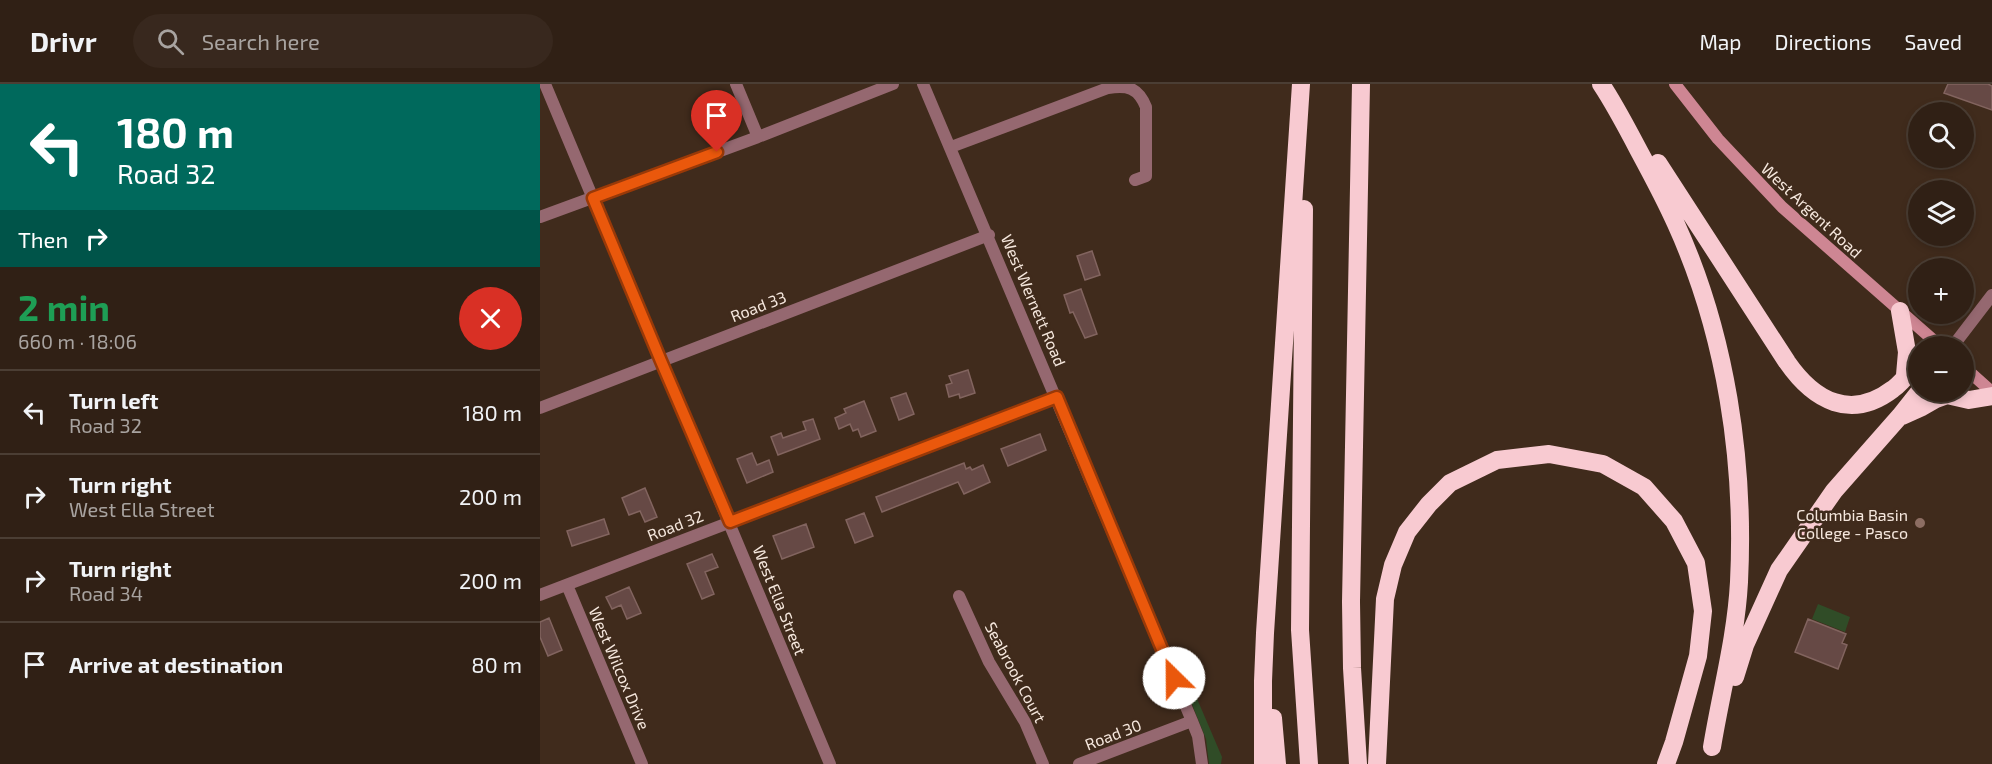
<!DOCTYPE html>
<meta charset="utf-8">
<style>
:root{--surface:#302015;--page:#38281e;--text:#f1f3f6;--muted:#a8a3a0;--line:#4b3e34}
body{margin:0;font-family:"Exo 2",sans-serif;background:var(--page);color:var(--text);height:100vh;display:flex;flex-direction:column;font-size:22px;white-space:nowrap}
*{box-sizing:border-box;margin:0}
p{font-size:20px;color:var(--muted)}
.icon{flex:none;width:33px;height:33px;fill:none;stroke:currentColor;stroke-width:2;stroke-linecap:round;stroke-linejoin:round}
.map{position:relative;flex:1;overflow:hidden}
.details{display:flex;flex-direction:column;background:var(--surface);width:540px}
.details>*{flex:none}
.banner{background:#00695c;color:#fff;overflow:hidden}
.buttons{position:absolute;left:1368px;top:18px;display:grid;gap:12px}
.buttons a{display:grid;place-items:center;width:66px;height:66px;border-radius:50%;background:var(--surface);box-shadow:0 3px 9px #0003,0 0 0 2px var(--line);font-size:30px}
.pin{position:absolute;display:grid;place-items:center;width:51px;height:51px;color:#fff;margin:-62px -26px;border-radius:50% 50% 50% 0;rotate:-45deg;box-shadow:0 0 6px #0007}
.pin .icon{rotate:45deg}
.me{position:absolute;width:66px;margin:-33px;rotate:337deg;stroke-linejoin:round;filter:drop-shadow(0 0 4px #0008)}
.turn{display:flex;align-items:center;gap:21px;height:126px;padding:0 18px;font-size:27px}
.turn .icon{width:78px;height:78px;stroke-width:2.5}
.turn b{display:block;font-size:42px;line-height:51px}
.then{display:flex;align-items:center;height:57px;padding:0 18px;background:#0003;gap:12px;font-size:22px}
.round{display:grid;place-items:center;flex:none;width:63px;height:63px;border-radius:32px;background:var(--page)}
.overview{display:flex;align-items:center;justify-content:space-between;height:102px;padding:0 18px}
h1{font-size:36px;font-weight:700;line-height:45px;color:#1e9e55}
ul{padding:0;list-style:none}
li{display:flex;align-items:center;gap:18px;height:84px;padding:0 18px;border-top:2px solid var(--line)}
li div{flex:1}
li b{display:block;font-size:22px}
li em{font-style:normal}
header{display:flex;align-items:center;gap:36px;box-sizing:border-box;height:84px;padding:0 30px;background:var(--surface);border-bottom:2px solid var(--line)}
header strong{font-size:28px}
nav{display:flex;gap:33px;margin-inline-start:auto;font-size:21px}
.search{width:420px;height:54px;background:var(--page);display:flex;align-items:center;gap:15px;box-sizing:border-box;padding:0 21px;border-radius:33px;color:var(--muted);font-size:22px}
main{display:flex;flex:1;min-height:0}
.map>svg:first-child{display:block}
.green{fill:#304c27}
.building{fill:#664945;stroke:#82645f;stroke-width:1.5}
.lines{fill:none;stroke-linecap:round;stroke-linejoin:round}
.minor{stroke:#956870;stroke-width:12}
.secondary{stroke:#ce8693;stroke-width:12}
.motorway{stroke:#f8cad1;stroke-width:18}
.route-casing{stroke:#983908;stroke-width:15}
.route{stroke:#ea580c;stroke-width:10}
.education-dot{fill:#8d6e63;stroke:#402b1c;stroke-width:2}
.labels{text-anchor:middle;dominant-baseline:central;stroke-width:5;stroke-linejoin:round;paint-order:stroke}
.street-label{font-size:16px;fill:#f6e8de;stroke:#402b1c}
.poi-label{font-size:16px;fill:#f6e8de;stroke:#402b1c;text-anchor:end}
</style>
<header>
<strong>Drivr</strong>
<div class="search"><svg class="icon" aria-label="search" viewBox="0 0 24 24"><circle cx="10" cy="10" r="6"/><path d="M15 15l6 6"/></svg>Search here</div>
<nav><a>Map</a><a>Directions</a><a>Saved</a></nav>
</header>
<main>
<section class="details">
<div class="banner">
<div class="turn"><svg class="icon" aria-label="left" viewBox="0 0 24 24"><path d="M17 20v-9H6M10 6l-5 5 5 5"/></svg><div><b>180 m</b>Road 32</div></div>
<div class="then">Then<svg class="icon" aria-label="right" viewBox="0 0 24 24"><path d="M7 20v-9h11M14 6l5 5-5 5"/></svg></div>
</div>
<div class="overview"><div><h1>2 min</h1><p>660 m · 18:06</p></div><a class="round" style="background:#d93025;color:#fff"><svg class="icon" aria-label="close" viewBox="0 0 24 24"><path d="M6 6l12 12M18 6L6 18"/></svg></a></div>
<ul>
<li><svg class="icon" aria-label="left" viewBox="0 0 24 24"><path d="M17 20v-9H6M10 6l-5 5 5 5"/></svg><div><b>Turn left</b><p>Road 32</p></div><em>180 m</em></li>
<li><svg class="icon" aria-label="right" viewBox="0 0 24 24"><path d="M7 20v-9h11M14 6l5 5-5 5"/></svg><div><b>Turn right</b><p>West Ella Street</p></div><em>200 m</em></li>
<li><svg class="icon" aria-label="right" viewBox="0 0 24 24"><path d="M7 20v-9h11M14 6l5 5-5 5"/></svg><div><b>Turn right</b><p>Road 34</p></div><em>200 m</em></li>
<li><svg class="icon" aria-label="arrive" viewBox="0 0 24 24"><path d="M6 21V4h12l-3 4 3 4H6"/></svg><div><b>Arrive at destination</b></div><em>80 m</em></li>
</ul>
</section>
<div class="map">
<svg width="1452" height="680" viewBox="0 0 1452 680">
<rect width="100%" height="100%" fill="#402b1c"/>
<path class="green" d="M1278,520L1310,533L1305,548L1272,535Z
M649,596L682,673L681,680H669L666,655L647,608Z"/>
<path class="building" d="M1408,0H1448L1452,2V26L1404,9Z
M552,167L560,191L545,196L537,172Z
M541,205L557,250L545,254L533,228L530,229L524,211Z
M428,286L435,309L420,314L419,310L409,313L406,301L412,299L409,292Z
M366,309L374,330L359,336L351,314Z
M324,317L336,347L321,353L318,345L313,347L310,340L299,345L295,334L306,329L304,325Z
M273,335L280,355L238,371L231,353L241,349L243,354L266,346L263,338Z
M500,350L506,366L468,382L461,365Z
M212,369L217,381L229,376L233,388L207,399L197,375Z
M424,379L426,385L430,383L432,386L443,381L450,398L424,410L418,398L342,428L336,413Z
M105,404L117,433L105,438L100,427L89,431L82,414Z
M324,429L333,452L315,459L306,436Z
M64,435L69,450L32,462L27,447Z
M266,440L274,463L242,475L233,452Z
M172,470L178,483L165,488L174,510L162,515L147,480Z
M89,503L101,529L87,535L81,521L72,525L66,513Z
M9,534L22,566L8,572L0,553V538Z
M1268,535L1306,550L1302,559L1307,561L1298,585L1255,568Z"/>
<g class="lines">
<path class="minor" d="M5,0L290,680
M196,0L218,53
M383,0L652,637L658,652L662,680
M411,63L568,4C587,1 598,3 606,23V92L595,96
M0,133L218,53L353,0
M1413,262L1452,211
M0,324L449,151
M27,501L102,680
M0,511L517,313
M419,512L449,578L485,638L503,680
M539,680L652,637"/>
<path class="secondary" d="M1135,0L1178,55L1242,123L1400,262
M1424,283L1452,308"/>
<path class="motorway" d="M1061,0C1075,21 1087,44 1099,67C1112,91 1125,115 1136,140C1186,250 1205,377 1199,498C1196,554 1181,608 1172,663
M1118,79L1247,278C1274,317 1311,337 1353,305C1363,298 1370,287 1378,278
M764,125L760,546L769,680
M1360,227L1367,268L1365,291
M1362,332L1382,323L1396,315L1407,311L1429,316L1452,312
M1195,593L1205,561L1239,486L1294,407L1360,332L1379,308
M733,634L737,680
M723,680V597L725,549L761,0
M818,680L812,584L811,518L821,0
M837,680L845,515L853,481L867,448L889,420L910,399L957,376L1009,370L1063,380L1104,403L1134,437L1156,479L1163,527L1158,572L1134,658L1126,680"/>
</g>
<g class="lines">
<defs>
<path id="route" d="M177,68L53,114L121,277L190,438L517,313L634,594"/>
</defs>
<use href="#route" class="route-casing"/>
<use href="#route" class="route"/>
</g>
<circle class="education-dot" cx="1380" cy="439" r="6"/>
<g class="labels">
<g class="street-label">
<text transform="translate(1272 126) rotate(43)">West Argent Road</text>
<text transform="translate(494 216) rotate(67)">West Wernett Road</text>
<text transform="translate(218 222) rotate(-21)">Road 33</text>
<text transform="translate(135 441) rotate(-21)">Road 32</text>
<text transform="translate(240 516) rotate(68)">West Ella Street</text>
<text transform="translate(80 584) rotate(67)">West Wilcox Drive</text>
<text transform="translate(476 588) rotate(62)">Seabrook Court</text>
<text transform="translate(573 650) rotate(-21)">Road 30</text>
</g>
<g class="poi-label">
<text x="1368" y="430">Columbia Basin<tspan x="1368" dy="18">College - Pasco</tspan></text>
</g>
</g>
</svg>
<div class="buttons">
<a><svg class="icon" aria-label="search" viewBox="0 0 24 24"><circle cx="10" cy="10" r="6"/><path d="M15 15l6 6"/></svg></a>
<a><svg class="icon" aria-label="layers" viewBox="0 0 24 24"><path d="M12 4l9 5-9 5-9-5zM3 14l9 5 9-5"/></svg></a>
<a>+</a>
<a>−</a>
</div>
<div class="pin" style="left:177px;top:68px;background:#d93025"><svg class="icon" aria-label="arrive" viewBox="0 0 24 24"><path d="M6 21V4h12l-3 4 3 4H6"/></svg></div>
<svg class="me" style="left:634px;top:594px" viewBox="-20 -20 40 40"><circle r="19" fill="#fff"/><path d="M0-13L10 11 0 6-10 11z" fill="#ea580c"/></svg>
</div>
</main>
